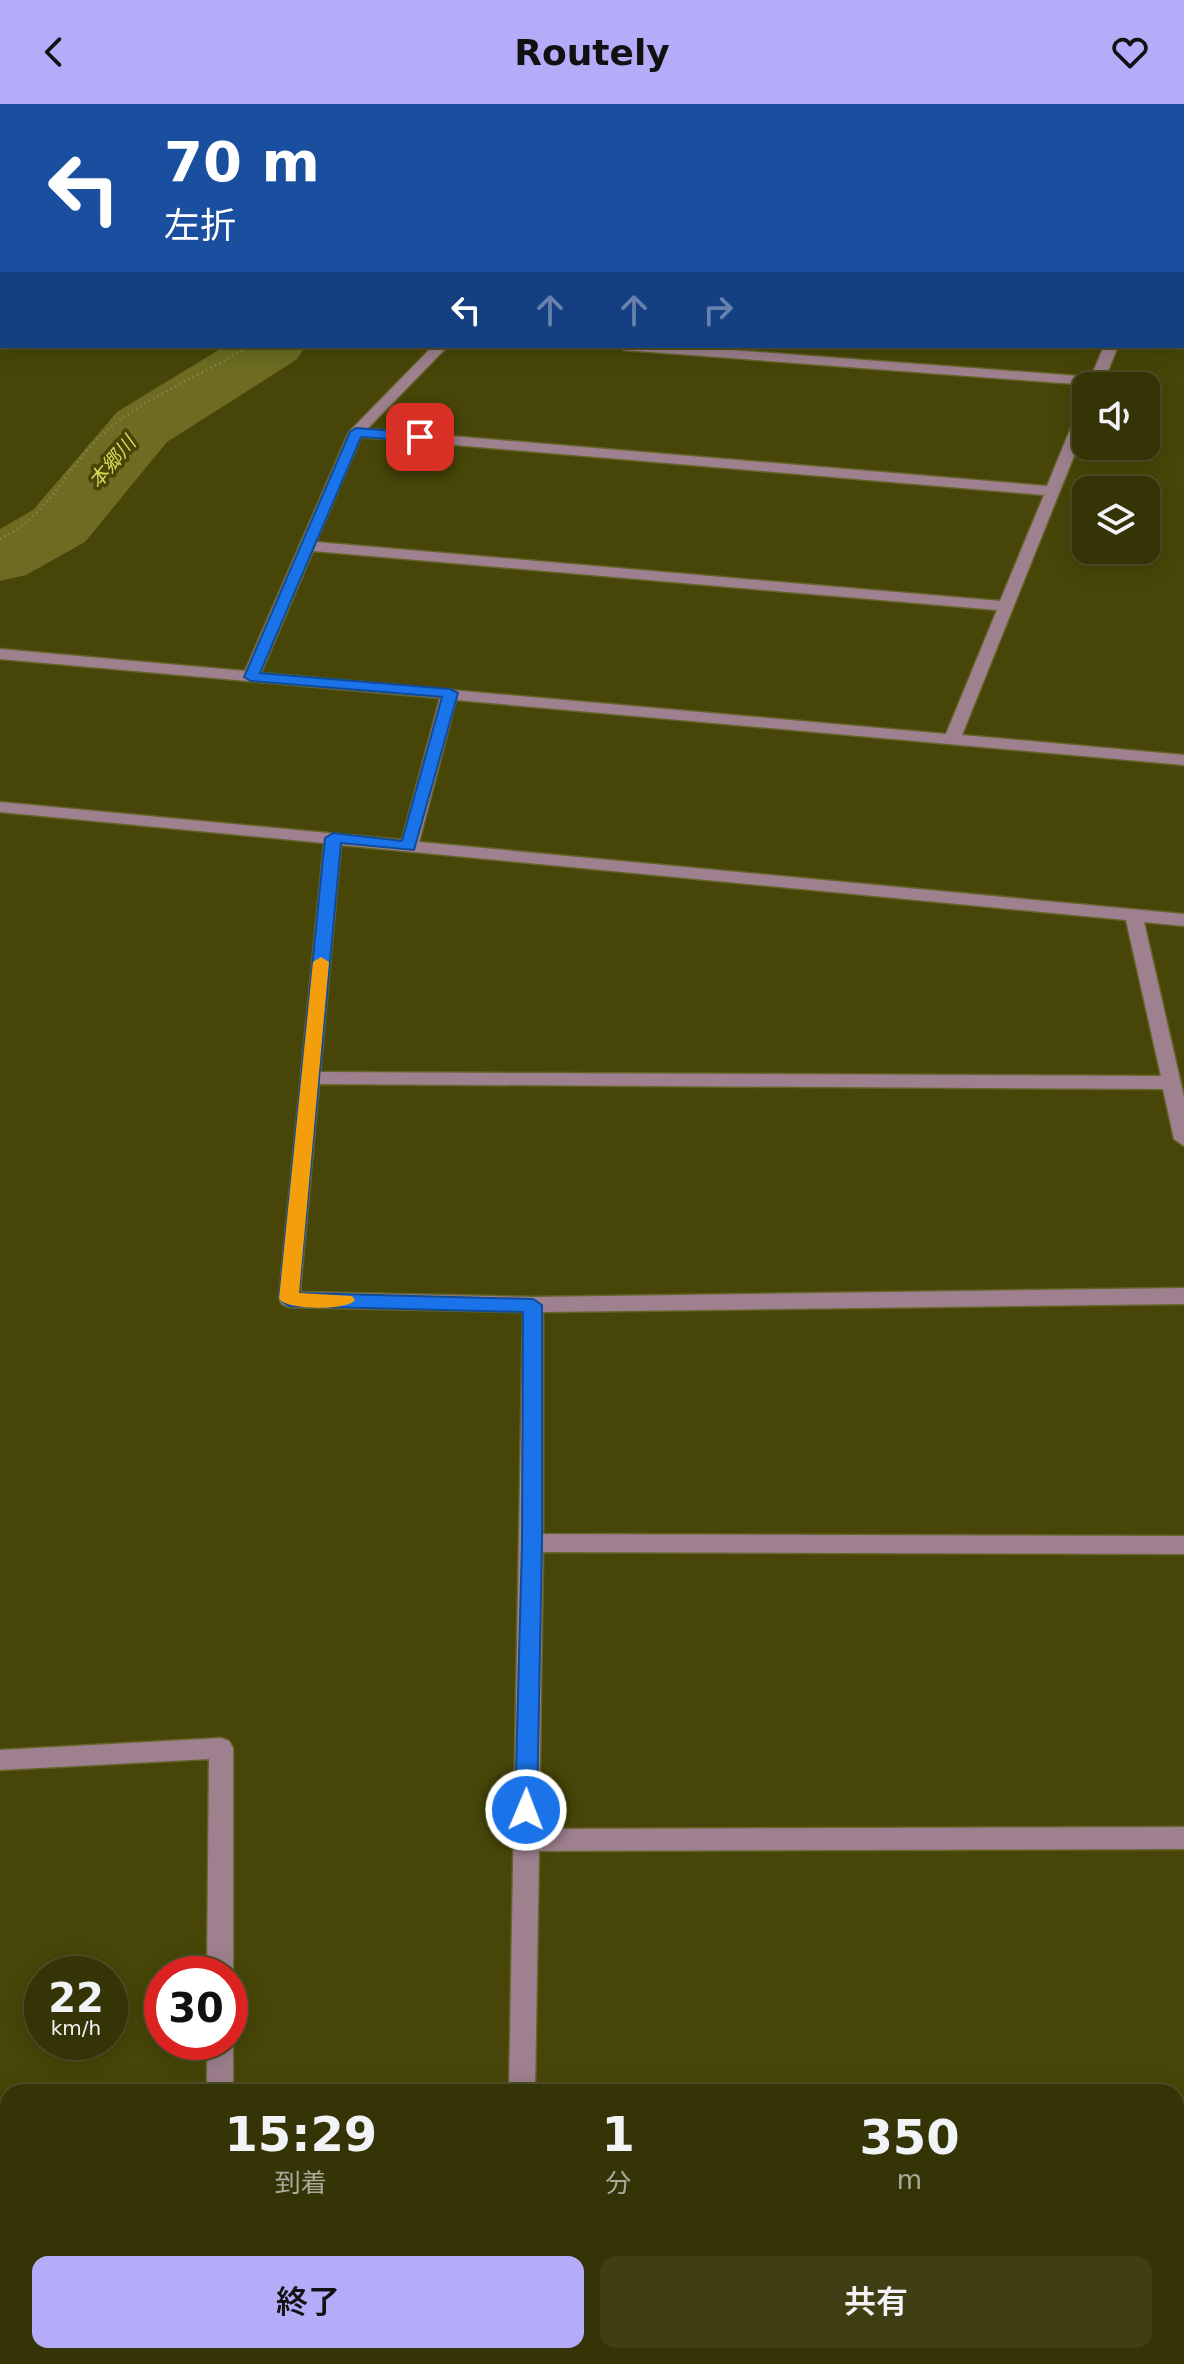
<!DOCTYPE html>
<html lang="ja">
<meta charset="utf-8">
<style>
:root{--surface:#353406;--page:#403f14;--text:#f1f3f6;--muted:#aaaa9b;--line:#4f4f28;--accent:#b4acf9}
body{margin:0;font-family:"DejaVu Sans","Noto Sans JP",sans-serif;background:var(--page);color:var(--text);height:100vh;display:flex;flex-direction:column;font-size:30px;white-space:nowrap}
*{box-sizing:border-box;margin:0}
p{font-size:26px;color:var(--muted)}
.icon{flex:none;width:44px;height:44px;fill:none;stroke:currentColor;stroke-width:2;stroke-linecap:round;stroke-linejoin:round}
.map{position:relative;flex:1;overflow:hidden}
.details{position:absolute;left:0px;top:1980px;width:1184px;height:280px;display:flex;flex-direction:column;background:var(--surface);border-radius:24px 24px 0 0;box-shadow:0 4px 20px #0003,0 0 0 2px var(--line)}
.details>*{flex:none}
.guide{position:absolute;left:0px;top:0px;width:1184px;height:244px;box-shadow:0 4px 20px #0003,0 0 0 2px var(--line);background:#1a4fa0;color:#fff;overflow:hidden}
.tools{position:absolute;left:1072px;top:268px;display:grid;gap:16px}
.tools a{display:grid;place-items:center;width:88px;height:88px;border-radius:16px;background:var(--surface);box-shadow:0 4px 20px #0003,0 0 0 2px var(--line);font-size:40px}
.speed{position:absolute;left:24px;top:1852px;display:flex;gap:16px;font-size:40px;font-weight:700;text-align:center}
.speed>*{display:grid;place-content:center;width:104px;height:104px;border-radius:50%;background:var(--surface);box-shadow:0 4px 20px #0003,0 0 0 2px var(--line);line-height:1}
.speed small{font-size:20px;font-weight:400}
.speed .limit{border:12px solid #d22;background:#fff;color:#111}
.pin{position:absolute;display:grid;place-items:center;width:68px;height:68px;color:#fff;margin:-34px;border-radius:16px;box-shadow:0 4px 12px #0006}
.me{position:absolute;width:88px;margin:-44px;rotate:1deg;stroke-linejoin:round;filter:drop-shadow(0 0 6px #0008)}
.turn{display:flex;align-items:center;gap:28px;height:168px;padding:0 32px;font-size:36px}
.turn .icon{width:104px;height:104px;stroke-width:2.5}
.turn b{display:block;font-size:56px;line-height:68px}
.lanes{display:flex;align-items:center;height:76px;padding:0 32px;background:#0003;justify-content:center;gap:40px;direction:ltr}
.lanes .off{opacity:.35}
.eta{display:flex;justify-content:space-evenly;align-items:center;height:136px;text-align:center}
.eta b{font-size:48px;font-weight:600;line-height:56px}
.button{display:flex;gap:16px;margin-top:auto;padding:16px 32px}
.button a{flex:1;height:92px;border-radius:16px;background:var(--accent);color:#111;font-size:32px;font-weight:600;line-height:92px;text-align:center}
.button a+a{background:var(--page);color:var(--text)}
header{display:flex;justify-content:space-between;align-items:center;height:104px;padding:0 32px;background:var(--accent);color:#111;font-size:36px;font-weight:600}
.map>svg:first-child{display:block}
.green{fill:#704128}
.lines{fill:none;stroke-linecap:round;stroke-linejoin:round}
.river{fill:#6d6c22;fill-rule:evenodd}
.minor-casing{stroke:#64642a;stroke-width:3}
.path{stroke:#8a8a57;stroke-width:3;stroke-dasharray:1 4;stroke-linecap:butt}
.minor{fill:#9f808e;fill-rule:evenodd}
.route{fill:#1a73e8;stroke:#114b97;stroke-width:2}
.slow{fill:#f59e0b}
.labels{text-anchor:middle;dominant-baseline:central;stroke-width:7;stroke-linejoin:round;paint-order:stroke}
.far-water-label{font-size:20px;font-style:italic;fill:#d9d758;stroke:#474608}
</style>
<header><svg class="icon" aria-label="back" viewBox="0 0 24 24"><path d="M15 5l-7 7 7 7"/></svg>Routely<svg class="icon" aria-label="heart" viewBox="0 0 24 24"><path d="M12 20l-8-8c-3-5 5-10 8-4 3-6 11-1 8 4z"/></svg></header>
<div class="map">
<svg width="1184" height="2260" viewBox="0 0 1184 2260">
<rect width="100%" height="100%" fill="#474608"/>
<path class="green" d="M811,0H1175L810,2Z"/>
<g class="lines">
<path class="river" d="M483,0H548L481,2Z
M225,242H306L296,256L167,338L85,438L26,471L0,477V425L33,406L117,308Z"/>
<defs>
<path id="minor" d="M1184,43V55L1182,56V44Z
M1182,183H1184V191H1182Z
M433,242H448L367,325L1047,382L1079,304L1086,300V322L962,631L1184,651V661L456,596L419,738L1184,810V822L1144,818L1184,993V1042L1174,1035L1163,985L319,980L300,1188L533,1193L1184,1184V1200L543,1208V1430L1184,1432V1450L543,1448L539,1725L1184,1723V1745L539,1747L535,1988H509L523,1208L289,1203L282,1200L279,1195L324,739L0,708V698L402,736L440,594L0,555V545L245,567L349,328ZM361,333L1044,391L1000,497L316,438ZM313,447L997,506L946,630L261,569ZM341,741L1126,816L1161,972L320,968Z
M617,242H678L1091,273L1104,242H1118L1102,282L624,246Z
M221,1634L229,1637L233,1644V1870L230,1876V1870H207L209,1655L0,1666V1646Z
M230,1932L233,1938V1988H207V1938H230Z
M1176,2056H1184V2082H1176Z
M202,2252H230V2260H202Z
M730,2252H758V2260H730Z"/>
</defs>
<use href="#minor" class="minor-casing"/>
<path class="path" d="M470,2L476,0
M0,435C54,409 67,358 111,323C153,289 204,271 249,242"/>
<use href="#minor" class="minor"/>
</g>
<path class="route" d="M356,324L420,329L426,333L420,337L361,333L260,569L450,585L458,589L414,746L341,739L299,1189L533,1195L542,1201V1439L537,1706L533,1713L526,1716L518,1713L515,1706L522,1439L523,1208L289,1202L279,1195L325,734L333,729L402,737L442,593L251,577L244,573L350,328Z"/>
<path class="slow" d="M321,853L329,858L299,1189L352,1192L355,1196C347,1207 287,1206 279,1195L313,858Z"/>
<g class="labels">
<g class="far-water-label">
<text transform="translate(112 358) rotate(-50)">本郷川</text>
</g>
</g>
</svg>
<div class="tools">
<a><svg class="icon" aria-label="sound" viewBox="0 0 24 24"><path d="M4 9h4l5-4v14l-5-4H4zM17 9q2 3 0 6"/></svg></a>
<a><svg class="icon" aria-label="layers" viewBox="0 0 24 24"><path d="M12 4l9 5-9 5-9-5zM3 14l9 5 9-5"/></svg></a>
</div>
<div class="speed"><div>22<small>km/h</small></div><div class="limit">30</div></div>
<div class="pin" style="left:420px;top:333px;background:#d93025"><svg class="icon" aria-label="arrive" viewBox="0 0 24 24"><path d="M6 21V4h12l-3 4 3 4H6"/></svg></div>
<svg class="me" style="left:526px;top:1706px" viewBox="-20 -20 40 40"><circle r="17" fill="#1a73e8" stroke="#fff" stroke-width="3"/><path d="M0-11L8 9 0 5-8 9z" fill="#fff"/></svg>
<div class="guide">
<div class="turn"><svg class="icon" aria-label="left" viewBox="0 0 24 24"><path d="M17 20v-9H6M10 6l-5 5 5 5"/></svg><div><b>70 m</b>左折</div></div>
<div class="lanes"><svg class="icon" aria-label="left" viewBox="0 0 24 24"><path d="M17 20v-9H6M10 6l-5 5 5 5"/></svg><svg class="icon off" aria-label="ahead" viewBox="0 0 24 24"><path d="M12 20V5M6 11l6-6 6 6"/></svg><svg class="icon off" aria-label="ahead" viewBox="0 0 24 24"><path d="M12 20V5M6 11l6-6 6 6"/></svg><svg class="icon off" aria-label="right" viewBox="0 0 24 24"><path d="M7 20v-9h11M14 6l5 5-5 5"/></svg></div>
</div>
<section class="details">
<div class="eta">
<div><b>15:29</b><p>到着</p></div>
<div><b>1</b><p>分</p></div>
<div><b>350</b><p>m</p></div>
</div>
<div class="button"><a>終了</a><a>共有</a></div>
</section>
</div>
